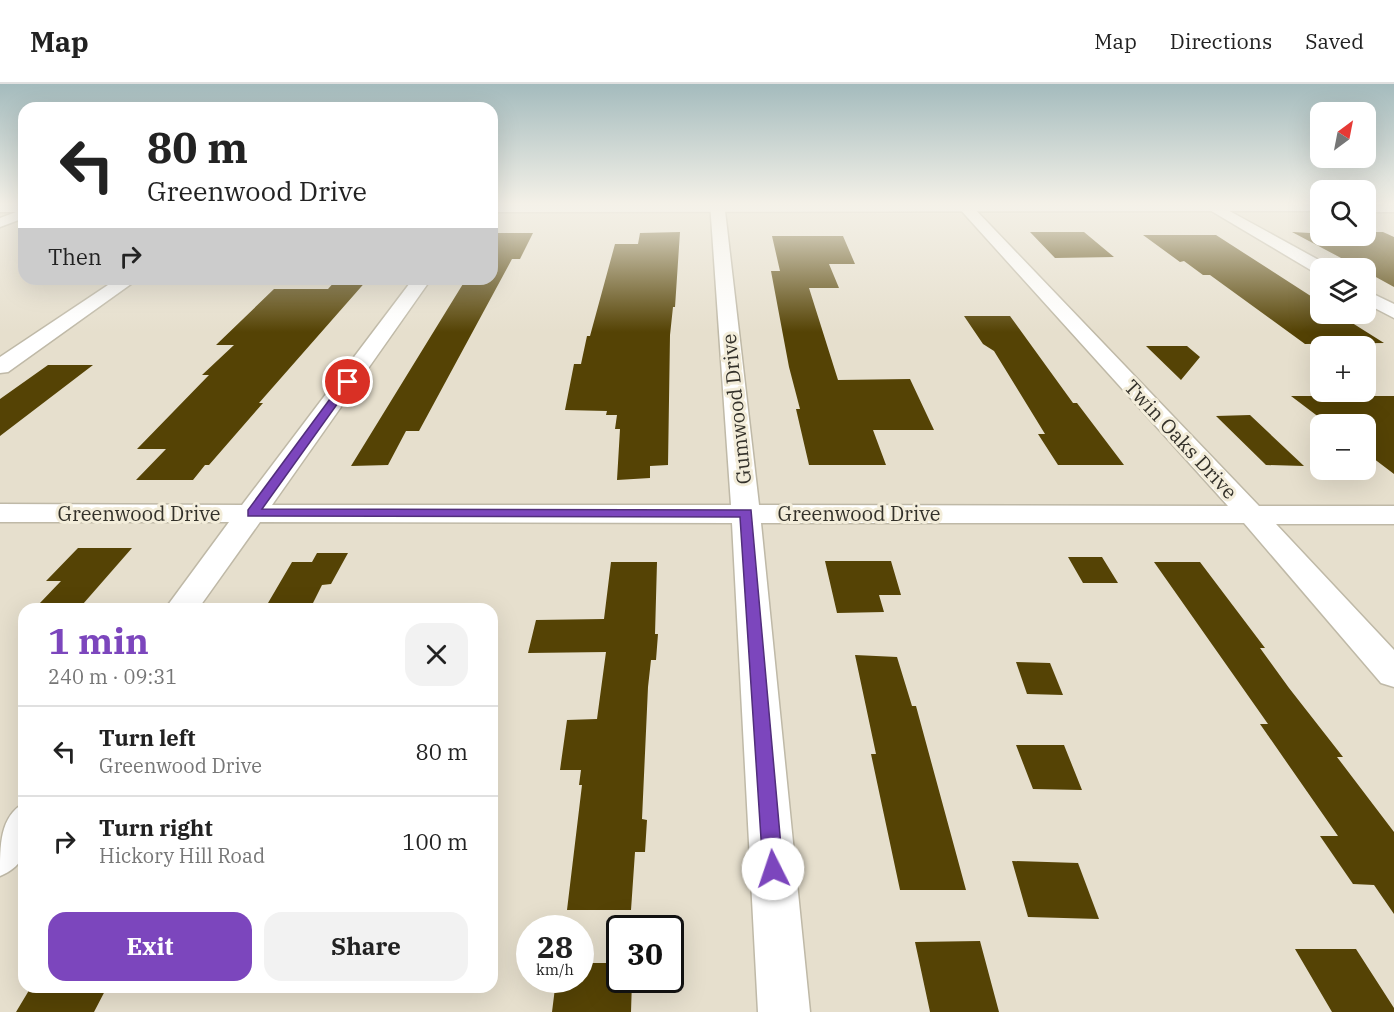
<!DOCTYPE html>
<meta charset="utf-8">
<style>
:root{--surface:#fff;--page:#f2f2f2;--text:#222;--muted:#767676;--line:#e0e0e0;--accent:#7c46bd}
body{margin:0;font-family:"IBM Plex Serif",serif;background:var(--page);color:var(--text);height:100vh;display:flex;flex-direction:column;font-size:22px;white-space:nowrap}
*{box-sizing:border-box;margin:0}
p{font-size:20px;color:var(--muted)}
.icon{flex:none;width:33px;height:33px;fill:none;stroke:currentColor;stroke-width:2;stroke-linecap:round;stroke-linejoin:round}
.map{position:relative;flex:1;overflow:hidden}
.drawer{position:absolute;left:18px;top:519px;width:480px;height:390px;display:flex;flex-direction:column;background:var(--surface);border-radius:18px;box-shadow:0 6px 24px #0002}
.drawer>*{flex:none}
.top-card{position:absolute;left:18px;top:18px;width:480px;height:183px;border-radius:18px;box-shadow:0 6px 24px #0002;background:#fff;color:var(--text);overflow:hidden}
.needle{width:39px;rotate:32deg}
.fabs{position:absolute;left:1310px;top:18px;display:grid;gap:12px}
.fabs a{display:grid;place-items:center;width:66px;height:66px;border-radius:12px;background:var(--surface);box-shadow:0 6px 24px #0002;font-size:30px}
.speed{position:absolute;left:516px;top:831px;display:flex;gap:12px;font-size:30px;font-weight:700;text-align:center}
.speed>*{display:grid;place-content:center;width:78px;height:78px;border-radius:50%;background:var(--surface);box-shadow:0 6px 24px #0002;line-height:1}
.speed small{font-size:15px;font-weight:400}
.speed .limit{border:3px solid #111;border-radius:9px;background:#fff;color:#111}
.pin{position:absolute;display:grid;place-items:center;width:51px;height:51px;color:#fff;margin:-26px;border:3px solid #fff;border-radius:50%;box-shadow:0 2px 6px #0007}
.me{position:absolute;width:66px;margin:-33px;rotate:356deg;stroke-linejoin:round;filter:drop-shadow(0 0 4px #0008)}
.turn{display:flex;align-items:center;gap:21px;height:126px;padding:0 30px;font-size:27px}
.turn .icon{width:78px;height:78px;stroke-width:2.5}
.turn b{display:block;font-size:42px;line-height:51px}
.then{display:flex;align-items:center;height:57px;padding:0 30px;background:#0003;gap:12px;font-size:22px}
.round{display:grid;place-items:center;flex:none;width:63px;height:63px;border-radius:18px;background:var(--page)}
.headline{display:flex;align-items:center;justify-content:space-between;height:102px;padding:0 30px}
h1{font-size:36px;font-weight:700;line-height:45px;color:var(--accent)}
.action{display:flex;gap:12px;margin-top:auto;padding:12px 30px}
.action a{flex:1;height:69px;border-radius:18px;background:var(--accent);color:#fff;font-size:24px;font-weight:700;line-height:69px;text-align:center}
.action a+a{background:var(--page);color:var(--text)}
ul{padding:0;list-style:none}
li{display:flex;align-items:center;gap:18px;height:90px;padding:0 30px;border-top:2px solid var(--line)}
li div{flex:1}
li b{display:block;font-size:22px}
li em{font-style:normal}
header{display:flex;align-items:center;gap:36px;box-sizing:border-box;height:84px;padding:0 30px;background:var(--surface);border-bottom:2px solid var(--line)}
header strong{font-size:28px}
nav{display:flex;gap:33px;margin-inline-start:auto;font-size:21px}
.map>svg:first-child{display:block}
.building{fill:#554305}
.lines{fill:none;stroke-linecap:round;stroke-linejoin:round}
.street-casing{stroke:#bfb9a7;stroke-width:3}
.highway-casing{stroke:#bfb9a7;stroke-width:3}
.street{fill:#fff;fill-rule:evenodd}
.highway{fill:#fff;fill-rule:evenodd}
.route{fill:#7c46bd;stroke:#512e7b;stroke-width:1.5}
.labels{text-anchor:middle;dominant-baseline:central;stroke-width:6;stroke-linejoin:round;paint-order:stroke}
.street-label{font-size:20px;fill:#33312a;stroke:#f3edda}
</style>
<header>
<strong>Map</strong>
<nav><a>Map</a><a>Directions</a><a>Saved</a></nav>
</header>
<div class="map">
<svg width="1394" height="928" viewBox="0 0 1394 928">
<rect width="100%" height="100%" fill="#e6dfcd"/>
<path class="building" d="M680,148L675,223H673L670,251L668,381L650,382V394L617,396L620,345H615L617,331H606L607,327L565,326L574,280H581L587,252H590L615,160H638L640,149Z
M1030,148H1084L1114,173L1055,174Z
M1292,148L1365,152V148H1383L1394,153V203L1365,187V184H1360Z
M492,149H533L520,175H512L419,347H406L388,381L351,382L466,195H492Z
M1143,151H1216L1320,218V230H1338L1384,259L1305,260L1210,191H1203L1184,177L1180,178Z
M772,152H843L855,180H829L839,204H809L838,296L910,295L934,346H873L886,381H809L796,325H800L789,283L771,187H780Z
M337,195H368L259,319H263L209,381H205L193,396H136L166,365H137L209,291H202L234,261H216L274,205H328Z
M964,232H1010L1073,319H1077L1124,381H1058L1038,350H1045L994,267L983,260Z
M1146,262H1187L1200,273L1181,296Z
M48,281H93L0,352V315Z
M1291,312H1394V390L1365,368V340H1328Z
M1250,331L1304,382L1266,381L1216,332Z
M78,464H132L83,520H39L61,497H46Z
M317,469H348L331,500L322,501L313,519H268L292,478H312Z
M1068,473H1102L1118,499H1083Z
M825,477H891L901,511H879L884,528L837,529Z
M611,478H657L655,550H658L656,576H651L648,603L642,735L647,736L645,768H635L631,826H567L582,701H579L581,686H560L567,636L597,635L606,568L528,569L536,536L604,535Z
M1154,478H1200L1265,564H1260L1289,604L1343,673H1337L1394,748V830L1374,801L1353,800L1320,752H1338L1260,640H1268Z
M855,571L897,573L912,622H916L966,806H900L871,670H876Z
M1016,578L1050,579L1063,611L1027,610Z
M1016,661H1064L1082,706L1033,705Z
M1012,777L1078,779L1099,835L1028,833Z
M980,857L999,928H930L915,858Z
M1295,865H1356L1394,924V928H1332Z
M580,879H620V896H632L631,928H552L556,896H580Z
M31,903H107L94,928H16Z"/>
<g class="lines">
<defs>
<path id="street" d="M710,118H724L759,421L1228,422L958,123L965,119L970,120L1259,422H1394V440H1276L1394,566V603L1381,599L1244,439H761L810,928H758L732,439L260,438L198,525H165L229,438H0V420L242,421L413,195H431L272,421H731Z
M1213,118L1326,180L1328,184H1320V189L1314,188L1208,125V119Z
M24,125V134L0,143V134Z
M117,195H138L8,288L0,289V273Z
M1365,206L1394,220V234L1365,219Z
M24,719C24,751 35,778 0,792C0,760 0,733 24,719Z"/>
<path id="highway" d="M0,118H24V128H0Z
M492,118H1320V127L492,128Z
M1365,118H1394V128H1365Z"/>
</defs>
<use href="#street" class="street-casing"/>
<use href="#highway" class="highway-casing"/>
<use href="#street" class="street"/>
<use href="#highway" class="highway"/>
</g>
<linearGradient id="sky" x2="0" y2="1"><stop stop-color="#a4bbbd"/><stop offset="0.48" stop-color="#f4f1e8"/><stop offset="1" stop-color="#f4f1e8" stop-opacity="0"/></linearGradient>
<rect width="1394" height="248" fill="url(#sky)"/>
<path class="route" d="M348,295L353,298L262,425L751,426L783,785L780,792L773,795L766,792L763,785L740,433L248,432V426L344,296Z"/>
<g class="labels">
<g class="street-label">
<text transform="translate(736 325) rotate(-96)">Gumwood Drive</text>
<text transform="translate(1181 355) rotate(47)">Twin Oaks Drive</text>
<text x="139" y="429">Greenwood Drive</text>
<text x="859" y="429">Greenwood Drive</text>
</g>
</g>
</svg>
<div class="fabs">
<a><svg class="needle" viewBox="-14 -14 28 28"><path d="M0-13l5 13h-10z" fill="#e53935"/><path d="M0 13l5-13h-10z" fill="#767676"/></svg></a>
<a><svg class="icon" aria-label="search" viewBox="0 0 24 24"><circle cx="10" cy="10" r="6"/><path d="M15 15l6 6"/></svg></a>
<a><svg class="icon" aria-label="layers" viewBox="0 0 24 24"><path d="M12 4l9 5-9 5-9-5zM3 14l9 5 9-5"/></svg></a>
<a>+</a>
<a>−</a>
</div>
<div class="speed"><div>28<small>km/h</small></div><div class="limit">30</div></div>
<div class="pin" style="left:348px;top:298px;background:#d93025"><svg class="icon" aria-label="arrive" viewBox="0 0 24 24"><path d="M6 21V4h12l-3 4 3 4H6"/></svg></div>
<svg class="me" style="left:773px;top:785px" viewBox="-20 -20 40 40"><circle r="19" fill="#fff"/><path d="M0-13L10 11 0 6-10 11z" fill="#7c46bd"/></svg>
<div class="top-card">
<div class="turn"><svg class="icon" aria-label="left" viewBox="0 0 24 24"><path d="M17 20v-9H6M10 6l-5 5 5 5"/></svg><div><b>80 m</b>Greenwood Drive</div></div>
<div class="then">Then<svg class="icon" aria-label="right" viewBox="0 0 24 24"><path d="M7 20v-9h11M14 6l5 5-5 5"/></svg></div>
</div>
<section class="drawer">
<div class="headline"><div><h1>1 min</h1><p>240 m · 09:31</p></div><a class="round"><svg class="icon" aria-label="close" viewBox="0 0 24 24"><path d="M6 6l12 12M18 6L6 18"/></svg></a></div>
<ul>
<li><svg class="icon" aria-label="left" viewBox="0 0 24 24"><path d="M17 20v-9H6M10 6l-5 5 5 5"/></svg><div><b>Turn left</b><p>Greenwood Drive</p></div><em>80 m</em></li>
<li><svg class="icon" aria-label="right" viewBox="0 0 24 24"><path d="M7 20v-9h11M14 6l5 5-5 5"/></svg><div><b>Turn right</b><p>Hickory Hill Road</p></div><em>100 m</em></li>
</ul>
<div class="action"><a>Exit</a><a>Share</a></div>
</section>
</div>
